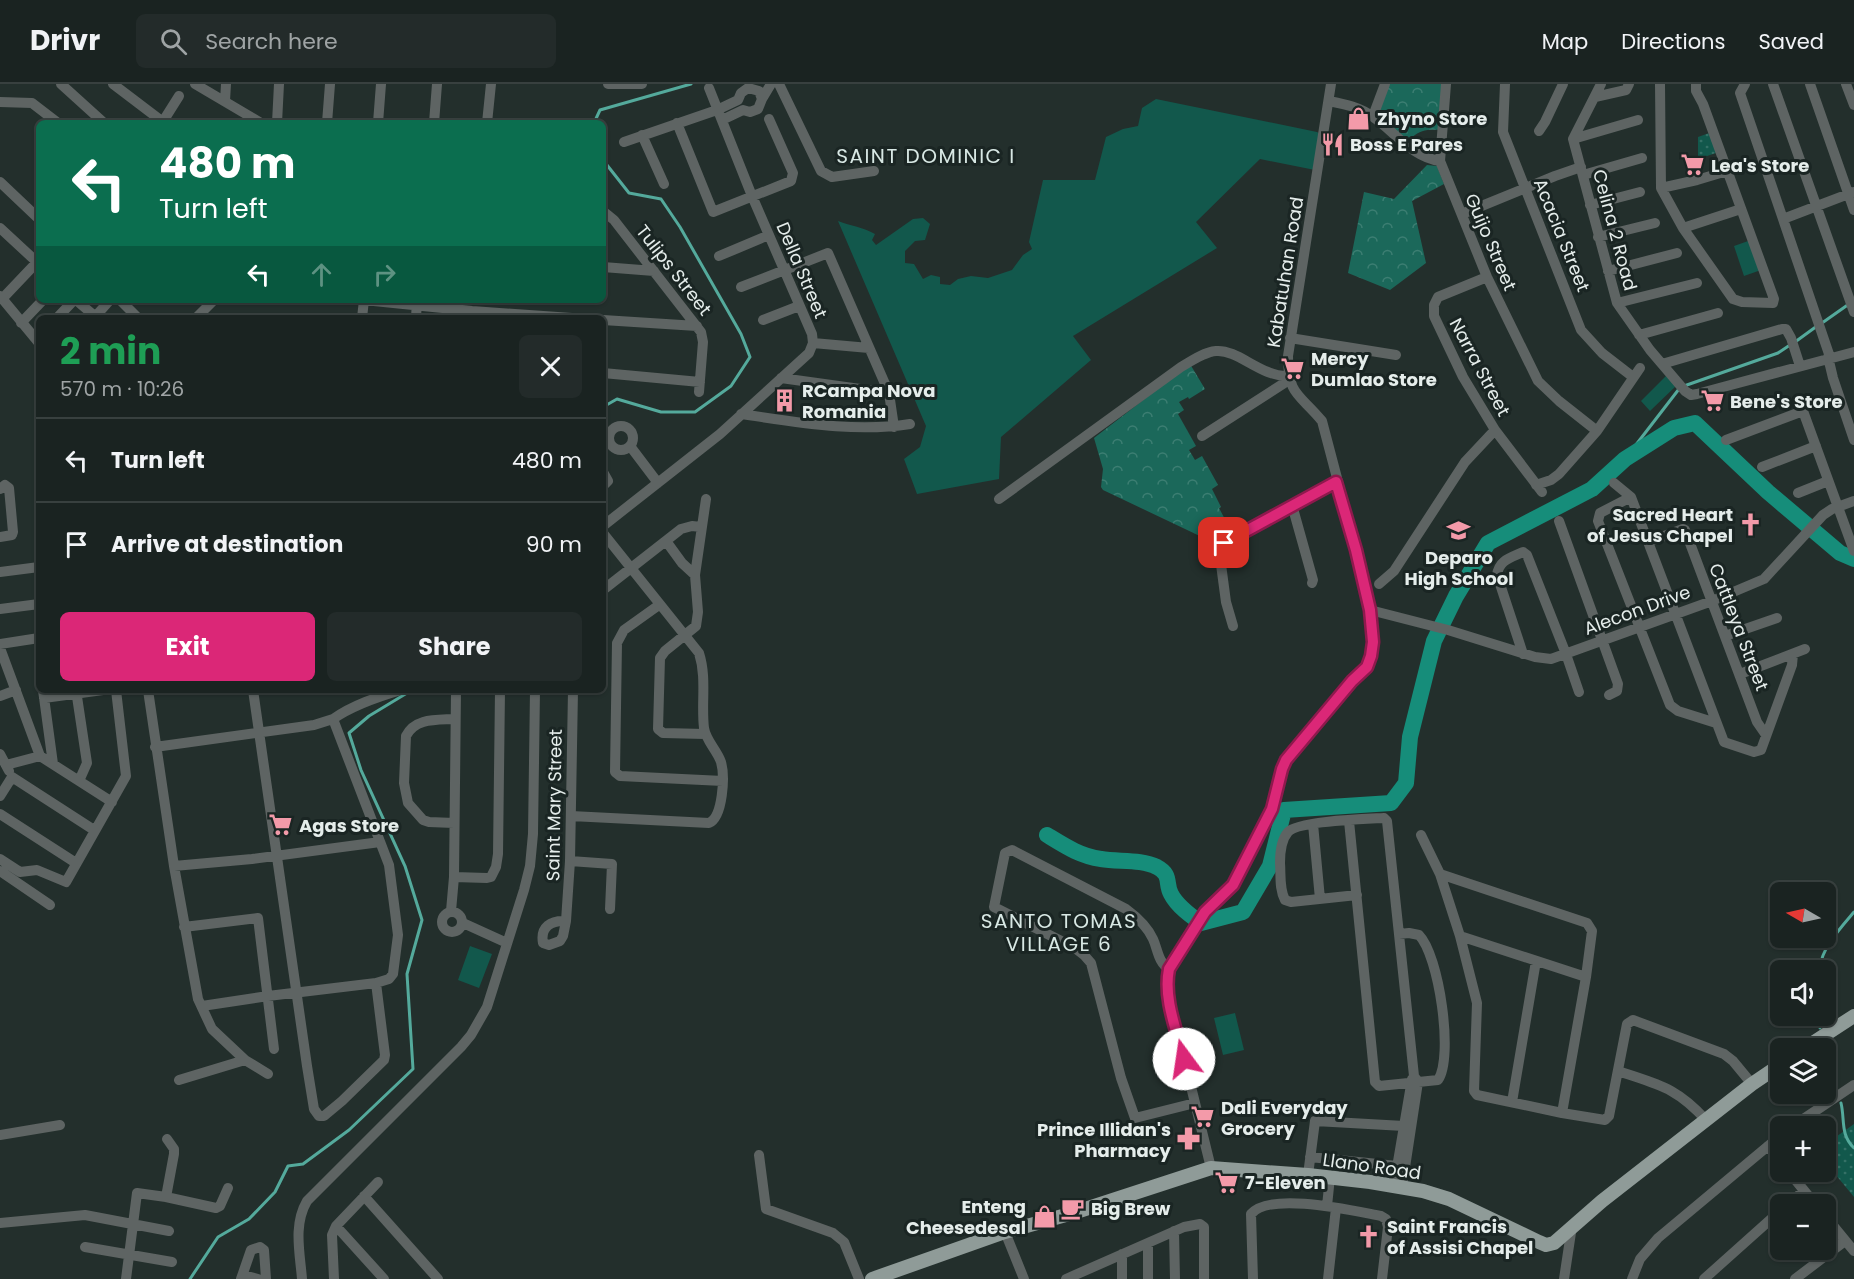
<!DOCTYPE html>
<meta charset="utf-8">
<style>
:root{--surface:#1a2321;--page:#232b2a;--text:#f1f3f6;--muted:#9fa4a5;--line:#38403f;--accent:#db2777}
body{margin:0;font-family:Poppins,sans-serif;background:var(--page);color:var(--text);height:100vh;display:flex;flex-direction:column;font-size:22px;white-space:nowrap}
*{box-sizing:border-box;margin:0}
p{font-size:20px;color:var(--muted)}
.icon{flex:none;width:33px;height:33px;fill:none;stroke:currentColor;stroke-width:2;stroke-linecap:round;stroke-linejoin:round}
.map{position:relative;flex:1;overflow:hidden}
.details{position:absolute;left:36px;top:231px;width:570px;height:378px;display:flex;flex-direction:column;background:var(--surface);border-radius:9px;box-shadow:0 2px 4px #0004,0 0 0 2px var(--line)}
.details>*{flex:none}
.guide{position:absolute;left:36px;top:36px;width:570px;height:183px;border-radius:9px;box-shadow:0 2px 4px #0004,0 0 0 2px var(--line);background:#0b6e4f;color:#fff;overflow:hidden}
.needle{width:39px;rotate:279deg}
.buttons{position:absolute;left:1770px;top:798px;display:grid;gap:12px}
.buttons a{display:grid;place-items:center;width:66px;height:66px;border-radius:9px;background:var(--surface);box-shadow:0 2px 4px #0004,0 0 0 2px var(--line);font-size:30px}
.pin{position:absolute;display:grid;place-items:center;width:51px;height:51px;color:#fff;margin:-26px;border-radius:12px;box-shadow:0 3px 9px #0006}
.me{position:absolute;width:66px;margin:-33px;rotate:346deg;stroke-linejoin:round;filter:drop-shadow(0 0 4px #0008)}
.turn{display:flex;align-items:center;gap:21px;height:126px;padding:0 24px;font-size:27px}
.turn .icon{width:78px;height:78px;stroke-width:2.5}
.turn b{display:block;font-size:42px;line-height:51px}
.lanes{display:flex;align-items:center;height:57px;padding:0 24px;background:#0003;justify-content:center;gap:30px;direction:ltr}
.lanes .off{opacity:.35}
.round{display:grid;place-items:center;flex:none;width:63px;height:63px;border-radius:9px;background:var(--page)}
.summary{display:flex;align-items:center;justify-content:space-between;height:102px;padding:0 24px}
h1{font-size:36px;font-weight:700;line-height:45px;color:#1e9e55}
.button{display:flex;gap:12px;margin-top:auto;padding:12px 24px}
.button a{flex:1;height:69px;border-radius:9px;background:var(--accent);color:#fff;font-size:24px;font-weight:700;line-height:69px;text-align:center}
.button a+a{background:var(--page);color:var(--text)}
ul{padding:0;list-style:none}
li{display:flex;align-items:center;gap:18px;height:84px;padding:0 24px;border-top:2px solid var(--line)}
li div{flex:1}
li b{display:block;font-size:22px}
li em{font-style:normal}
header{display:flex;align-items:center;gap:36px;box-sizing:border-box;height:84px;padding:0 30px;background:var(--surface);border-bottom:2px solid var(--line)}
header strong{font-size:28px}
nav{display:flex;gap:33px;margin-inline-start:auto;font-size:21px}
.search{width:420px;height:54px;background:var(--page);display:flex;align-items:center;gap:15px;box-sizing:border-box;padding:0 21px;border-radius:9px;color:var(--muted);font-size:22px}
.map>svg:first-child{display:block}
.grass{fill:#12584c}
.forest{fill:url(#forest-crowns)}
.park{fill:url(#park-dots)}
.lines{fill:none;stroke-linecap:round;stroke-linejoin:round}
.stream{stroke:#54aa9c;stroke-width:3}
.river{stroke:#168d7a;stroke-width:16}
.minor{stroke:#5e6463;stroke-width:10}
.major{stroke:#8f9b98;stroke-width:14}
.route-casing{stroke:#8e194d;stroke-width:15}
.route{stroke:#db2777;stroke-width:10}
.labels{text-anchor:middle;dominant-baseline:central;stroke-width:6;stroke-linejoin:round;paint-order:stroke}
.poi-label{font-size:18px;font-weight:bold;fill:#e5edeb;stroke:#1a2523;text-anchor:start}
.street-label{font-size:18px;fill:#e5edeb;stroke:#1a2523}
.neighbourhood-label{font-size:20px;letter-spacing:1.5px;fill:#d8e8e4;stroke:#1a2523}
</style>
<header>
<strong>Drivr</strong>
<div class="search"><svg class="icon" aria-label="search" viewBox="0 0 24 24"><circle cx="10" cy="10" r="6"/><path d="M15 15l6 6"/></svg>Search here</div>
<nav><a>Map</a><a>Directions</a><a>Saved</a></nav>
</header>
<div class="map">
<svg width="1854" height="1195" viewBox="0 0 1854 1195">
<defs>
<pattern id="forest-crowns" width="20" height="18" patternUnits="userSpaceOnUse" patternTransform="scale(1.5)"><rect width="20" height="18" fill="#1b685a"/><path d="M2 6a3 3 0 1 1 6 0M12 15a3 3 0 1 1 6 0" fill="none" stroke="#3c7e72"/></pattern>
<pattern id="park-dots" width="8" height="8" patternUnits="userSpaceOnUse" patternTransform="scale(1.5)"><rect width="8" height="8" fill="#12584c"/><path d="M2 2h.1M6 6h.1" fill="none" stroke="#347066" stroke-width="1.8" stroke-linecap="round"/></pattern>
</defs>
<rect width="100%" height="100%" fill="#232f2c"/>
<path class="grass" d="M1156,15L1317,48L1320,50L1315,86L1260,75L1196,138L1217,164L1073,252L1091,276L1001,353L999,395L917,410L904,375L920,363L926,342L838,137C851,142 863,143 875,150L872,156L876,161L913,135L923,134L930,140L925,156L915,157L905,167V179L914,180L923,195L931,191L940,193V200L950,201L958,195L971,192L988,194L1012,186L1023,171L1032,165L1029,158L1043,96H1095L1106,53L1123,45L1138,42L1142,24Z
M1751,156L1761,186L1744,192L1734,162Z
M1666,292L1676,302L1650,327L1641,317Z
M470,862L492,870L479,904L458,896Z
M1235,929L1244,966L1223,971L1214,934Z"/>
<path class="forest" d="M1387,0H1444L1440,46C1428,45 1421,46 1412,53L1411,60L1375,31Z
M1427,81L1437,82L1444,100L1412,117L1426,179L1390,206L1348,189L1364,108L1394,115Z
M1190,280L1205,305L1189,315L1188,313L1179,318L1184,326L1178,330L1196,362L1189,366L1195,376L1202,372L1218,401L1212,405L1221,423L1219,424L1228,441L1204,454L1103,406L1101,403L1103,385L1094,354Z"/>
<path class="park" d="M1712,48L1719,68L1698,75V53Z
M1854,1040V1113L1826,1079V1060Z"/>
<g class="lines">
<path class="stream" d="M594,39L600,26L691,0
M603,76L629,109L661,115L680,143L741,250L750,273L731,302L695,328H661L617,315L603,323
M1822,239L1849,220
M1795,258L1817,242
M1684,302L1778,269L1790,261
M1625,375L1679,305
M1821,886C1817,869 1843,841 1854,828
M1826,896L1829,908L1826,916
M1820,944L1821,932
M1826,980L1829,973L1827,962
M1826,985L1834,1006
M1841,1019C1845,1035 1840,1051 1854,1064
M190,1195L218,1153L249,1135L275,1108L288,1082L303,1080L349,1046L413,985L407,890L422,836L405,782L361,686L349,649L369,632L412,606"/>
<path class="river" d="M1047,751C1065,762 1080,772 1101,775C1119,778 1141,775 1157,783C1172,791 1165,799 1171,810C1177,822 1191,832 1201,839L1243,828L1270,782L1284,726L1391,719L1406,699L1410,653L1434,557L1456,512L1488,459L1592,405L1625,375L1674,344L1695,339L1768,408L1840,469L1854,475"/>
<path class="minor" d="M61,0L104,39
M113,0L163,38
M195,0L261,39
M608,0H642
M779,0L821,87L832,93L874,87
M1505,0L1503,48L1581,246L1602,269L1633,293
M1601,0L1573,55L1617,219L1650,266L1685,307L1691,311L1697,310L1854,268
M1660,0L1661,104L1683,144L1733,215L1742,218L1773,219L1774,215L1703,20L1696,7V0
M1745,0L1740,9L1830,273
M1773,0L1854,228
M1810,0L1854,126
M1846,0L1854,21
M1595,13L1626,6L1629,0
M762,15L771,0
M225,17L226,0
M1329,17C1344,20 1360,23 1373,33C1396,49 1412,73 1440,77L1487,193L1538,297L1559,317L1597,347
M0,18L32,19L58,39
M1373,32L1385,0
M162,39L179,12
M277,39L279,0
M327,39L330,0
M378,39L381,0
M434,39L437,0
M487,39L491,0
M677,39L713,128L791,97L793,89L769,35
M1539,47L1545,38L1563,0
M642,51L664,100
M1573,55L1638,36
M624,58L717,26L738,16L741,9L748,4L759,7L762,15L758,25L750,28L743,26L722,36
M1440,77L1446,0
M1583,91L1642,74
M0,98L39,135
M1661,104L1697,96L1727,87
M1590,121L1640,108
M603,127L614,136L701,248L703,258L699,308
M1462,130L1555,92L1581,83
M1783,135L1854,108
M0,144L39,180
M1683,144L1741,125
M1598,153L1655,139
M719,172L769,151
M603,183L654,187
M1608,187L1677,169
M1487,193L1438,213L1434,221V232L1463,293L1495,346L1542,408
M741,203L828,169L889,309L894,343
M0,212L39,259
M2,215L39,176
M76,216L97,234
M120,216L138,234
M1617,219L1697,199
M57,234L74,216
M94,234L110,216
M196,234L214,216
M362,234L364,216L472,227L572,234
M416,234L417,216
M603,236L697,242
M763,236L799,222
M21,239L43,216
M1639,251L1718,229
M1290,254L1396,271
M813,259L869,264
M1828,273L1833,294L1854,356
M1662,280L1782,245H1786L1791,254L1800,282
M603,289L700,298
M781,294L889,309
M741,330C797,338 854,349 910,340
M609 354a12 12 0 1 1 24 0a12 12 0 1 1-24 0Z
M1202,352L1289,296
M1726,356L1803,327L1854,467
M630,362L658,399
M1762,383L1816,362
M603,388L608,397L603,402
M1614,399L1631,413L1724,658L1754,668L1761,666L1792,581L1793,570
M1536,401L1551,396L1559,390L1597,347L1640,284
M0,405L5,401L9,404L13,448L12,451L0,453
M1798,409L1828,397
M1631,413L1600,429L1598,437L1670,621L1678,627L1716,639
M999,415L1181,283C1191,277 1204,268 1216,267C1238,265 1261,293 1288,292
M1292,421L1313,496L1312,499
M1559,437L1618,600L1617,607L1609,611
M603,442L720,350L809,269L813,259L812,250L752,112L709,4
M666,457L682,479L695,491
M1648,458L1683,445L1685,446L1757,638L1766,651
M0,488L39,483
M1379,500L1394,487L1465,378L1495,346
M603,506L681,445L692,442L701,443
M659,521L624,546L617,559L615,688L620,692L723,697
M0,525L39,520
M1370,526L1448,546L1535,573L1551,575L1712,517L1764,495L1823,431L1832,425L1854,417
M1233,542L1226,518L1220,473L1224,459L1336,397
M1725,552L1777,534
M0,560L39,554
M0,564L40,672
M1523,570L1497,491C1499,476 1510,474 1523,468L1527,471L1566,570L1579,608
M1740,590L1805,565
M43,606L53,680
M76,606L87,679L79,697
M148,606L174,782L198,915L212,945L245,976L268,990
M253,606L307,982L314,1025L319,1032H324L342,1017L384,976L385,971L376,899
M456,606L454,793L487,794L491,793L496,783L498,770L500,606
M0,612L16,606
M44,614L103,606
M705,650L663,649L658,645L660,574L665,567L696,542L698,528L695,491L706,415
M155,663L314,641L333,635
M0,670L9,687
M6,681L40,672L112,718
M12,693L94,746
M0,712L12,693
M0,730L76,779
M571,732L709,739C723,733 725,692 721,678C717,666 706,657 704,644C701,619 707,594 699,569L603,449
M1349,737L1375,998L1379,1002L1438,996C1454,973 1439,871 1419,851L1409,849L1399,850
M454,739L429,738L423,736L408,719L404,699L406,652C415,634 436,636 454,635
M1313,740L1320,815
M1421,751L1440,790L1460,852L1477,919L1474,1007L1477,1011L1562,1029L1605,1036L1609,1032L1627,940L1633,936L1724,970L1733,977L1752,1000
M0,775L20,788L37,786L66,798L126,692L116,606
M570,777L612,780L610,825
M174,782L252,775L380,758
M0,787L50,821
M1440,790L1587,839L1592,847L1586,893L1562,1029
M1357,811L1291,818L1285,816C1279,805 1281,791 1280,779C1280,769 1281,756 1288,748C1298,737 1366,735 1384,734L1387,737L1414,992L1418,998L1402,1103
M451,827L454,793
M442 838a10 10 0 1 1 20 0a10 10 0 1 1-20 0Z
M566,837C551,836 540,843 543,859L549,861L560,857L563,852L566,837L570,777L573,606
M463,839L507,859
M184,843L258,834L274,965
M1460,852L1586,893
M1169,885C1158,878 1158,866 1153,855C1147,842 1137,833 1126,825L1012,766L1005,769L994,823L1075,864L1084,871L1091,879L1121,994L1135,1034L1195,1019
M202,922L268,912L376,899L389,895L393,890L398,851L389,781L333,635C353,621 377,613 401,606
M1618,987C1659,1001 1676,1003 1706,1036
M179,996L245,976
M1512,1018L1536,877
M1793,1042L1854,1001
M0,1051L60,1041
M1768,1062L1780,1077
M759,1071L766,1125L833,1149L844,1158L859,1195
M1310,1073L1397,1082
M1211,1084L1169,913L1167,894L1169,885L1205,828L1233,801L1272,725L1282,685L1286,676L1352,597L1367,583L1373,558L1366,504L1322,337C1299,309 1288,312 1288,272L1331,0
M1789,1088L1815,1120
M1308,1091L1315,1037L1404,1042
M1394,1101L1412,995
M364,1112L438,1195
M166,1113L174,1070V1065L167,1055
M1788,1120L1804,1107
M1327,1122L1330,1093
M1826,1133L1854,1167
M0,1139L85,1131L169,1147
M336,1142L384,1195
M1174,1147L1175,1195
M1005,1148L1024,1195
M85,1163L172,1178
M1122,1170V1195
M243,1191L258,1195
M126,1195L137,1109L166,1113L216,1124L220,1122L228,1104
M241,1195L251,1166L260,1163L264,1166L266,1195
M302,1195C300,1169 293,1141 307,1117L461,963L471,951L487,923L524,806L530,782L533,750L535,606
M334,1195L332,1151L336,1142L378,1098
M1066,1195L1184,1143L1200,1140L1204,1143V1195
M1148,1195V1159
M1253,1195L1251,1130C1270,1107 1354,1127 1381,1132L1386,1135L1388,1143L1382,1195
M1328,1195L1336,1124
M1564,1195L1572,1142
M1632,1195L1640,1175L1658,1154L1780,1052
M1704,1195L1780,1127
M1795,1195L1845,1157"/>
<path class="major" d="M1805,964L1854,932
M872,1195L1005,1148L1073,1129L1211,1084L1308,1091L1370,1098L1423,1107L1449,1115L1539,1158L1546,1161L1554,1159L1602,1117L1752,1000L1780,981"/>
</g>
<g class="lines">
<defs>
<path id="route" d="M1184,975C1177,947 1163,915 1169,885L1205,828L1233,801L1272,725L1282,685L1286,676L1352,597L1367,583L1371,572L1373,558L1370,526L1356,466L1336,398L1224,459"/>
</defs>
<use href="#route" class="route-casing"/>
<use href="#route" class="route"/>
</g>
<defs>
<symbol id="shop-bare" viewBox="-9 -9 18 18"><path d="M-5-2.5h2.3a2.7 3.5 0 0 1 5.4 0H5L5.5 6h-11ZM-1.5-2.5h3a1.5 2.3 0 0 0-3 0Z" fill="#f39aa9" stroke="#1a2523" stroke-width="2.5" paint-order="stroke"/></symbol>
<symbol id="restaurant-bare" viewBox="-9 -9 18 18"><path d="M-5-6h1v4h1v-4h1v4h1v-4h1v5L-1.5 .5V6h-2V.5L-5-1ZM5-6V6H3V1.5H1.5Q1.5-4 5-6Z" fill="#f39aa9" stroke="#1a2523" stroke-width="2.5" paint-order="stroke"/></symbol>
<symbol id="supermarket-bare" viewBox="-9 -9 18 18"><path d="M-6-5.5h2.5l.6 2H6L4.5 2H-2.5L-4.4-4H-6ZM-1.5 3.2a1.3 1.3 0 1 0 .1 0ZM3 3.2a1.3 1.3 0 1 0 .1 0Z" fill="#f39aa9" stroke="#1a2523" stroke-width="2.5" paint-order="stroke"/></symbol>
<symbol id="building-bare" viewBox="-9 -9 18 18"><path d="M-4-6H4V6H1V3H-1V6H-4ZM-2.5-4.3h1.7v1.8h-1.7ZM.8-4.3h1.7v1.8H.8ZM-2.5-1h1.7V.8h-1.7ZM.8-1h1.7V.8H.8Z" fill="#f39aa9" stroke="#1a2523" stroke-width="2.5" paint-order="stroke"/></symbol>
<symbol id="church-bare" viewBox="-9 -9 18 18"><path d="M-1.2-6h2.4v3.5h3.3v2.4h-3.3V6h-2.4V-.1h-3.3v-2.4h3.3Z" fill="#f39aa9" stroke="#1a2523" stroke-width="2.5" paint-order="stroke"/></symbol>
<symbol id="school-bare" viewBox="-9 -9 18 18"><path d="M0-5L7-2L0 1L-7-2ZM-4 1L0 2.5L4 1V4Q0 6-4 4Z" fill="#f39aa9" stroke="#1a2523" stroke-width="2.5" paint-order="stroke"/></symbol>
<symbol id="pharmacy-bare" viewBox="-9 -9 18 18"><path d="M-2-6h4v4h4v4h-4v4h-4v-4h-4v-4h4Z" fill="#f39aa9" stroke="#1a2523" stroke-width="2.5" paint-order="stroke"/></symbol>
<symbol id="cafe-bare" viewBox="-9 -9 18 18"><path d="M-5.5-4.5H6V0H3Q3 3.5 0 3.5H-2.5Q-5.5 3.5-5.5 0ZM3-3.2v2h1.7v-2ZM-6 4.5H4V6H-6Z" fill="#f39aa9" stroke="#1a2523" stroke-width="2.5" paint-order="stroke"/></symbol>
</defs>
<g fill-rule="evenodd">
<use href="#shop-bare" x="1342" y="18" width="33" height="33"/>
<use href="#restaurant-bare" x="1316" y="44" width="33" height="33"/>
<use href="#supermarket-bare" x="1676" y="64" width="33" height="33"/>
<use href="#supermarket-bare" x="1276" y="268" width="33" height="33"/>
<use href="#building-bare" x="768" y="300" width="33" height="33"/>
<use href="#supermarket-bare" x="1696" y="300" width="33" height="33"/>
<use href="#church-bare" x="1734" y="424" width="33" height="33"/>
<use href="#school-bare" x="1442" y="430" width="33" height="33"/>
<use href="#supermarket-bare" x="264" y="724" width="33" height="33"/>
<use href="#supermarket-bare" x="1186" y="1016" width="33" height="33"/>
<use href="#pharmacy-bare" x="1172" y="1038" width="33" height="33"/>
<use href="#supermarket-bare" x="1210" y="1082" width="33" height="33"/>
<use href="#cafe-bare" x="1056" y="1108" width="33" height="33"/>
<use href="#shop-bare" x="1028" y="1116" width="33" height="33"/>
<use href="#church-bare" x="1352" y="1136" width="33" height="33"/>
</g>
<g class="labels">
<g class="poi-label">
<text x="1377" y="34">Zhyno Store</text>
<text x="1350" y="60">Boss E Pares</text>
<text x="1711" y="81">Lea's Store</text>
<text x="1311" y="274">Mercy<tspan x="1311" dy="21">Dumlao Store</tspan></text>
<text x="802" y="306">RCampa Nova<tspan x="802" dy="21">Romania</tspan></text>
<text x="1730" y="317">Bene's Store</text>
<text x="1733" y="430" text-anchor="end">Sacred Heart<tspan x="1733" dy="21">of Jesus Chapel</tspan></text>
<text x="1459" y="473" text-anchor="middle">Deparo<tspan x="1459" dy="21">High School</tspan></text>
<text x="299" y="741">Agas Store</text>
<text x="1221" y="1023">Dali Everyday<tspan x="1221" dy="21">Grocery</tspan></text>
<text x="1171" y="1045" text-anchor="end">Prince Illidan's<tspan x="1171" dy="21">Pharmacy</tspan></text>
<text x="1245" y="1098">7-Eleven</text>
<text x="1026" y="1122" text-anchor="end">Enteng<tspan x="1026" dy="21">Cheesedesal</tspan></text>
<text x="1091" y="1124">Big Brew</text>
<text x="1387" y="1142">Saint Francis<tspan x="1387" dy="21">of Assisi Chapel</tspan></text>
</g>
<g class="street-label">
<text transform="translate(1615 146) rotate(75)">Celina 2 Road</text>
<text transform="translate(1562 151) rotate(68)">Acacia Street</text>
<text transform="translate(1491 158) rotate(67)">Guijo Street</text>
<text transform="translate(674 186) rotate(52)">Tulips Street</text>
<text transform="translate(802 186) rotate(67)">Della Street</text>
<text transform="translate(1285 188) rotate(-81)">Kabatuhan Road</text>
<text transform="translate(1480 283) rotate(62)">Narra Street</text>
<text transform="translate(1637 526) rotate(-20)">Alecon Drive</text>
<text transform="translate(1739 543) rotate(69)">Cattleya Street</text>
<text transform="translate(554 721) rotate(-89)">Saint Mary Street</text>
<text transform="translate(1372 1082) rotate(8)">Llano Road</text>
</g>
<g class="neighbourhood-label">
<text x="926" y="72">SAINT DOMINIC I</text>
<text x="1059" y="837">SANTO TOMAS<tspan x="1059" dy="23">VILLAGE 6</tspan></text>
</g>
</g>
</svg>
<div class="buttons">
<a><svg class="needle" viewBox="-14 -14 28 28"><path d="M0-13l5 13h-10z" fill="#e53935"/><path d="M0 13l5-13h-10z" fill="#9fa4a5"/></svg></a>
<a><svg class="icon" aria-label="sound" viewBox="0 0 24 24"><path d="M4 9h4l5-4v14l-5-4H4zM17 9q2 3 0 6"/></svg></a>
<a><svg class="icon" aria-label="layers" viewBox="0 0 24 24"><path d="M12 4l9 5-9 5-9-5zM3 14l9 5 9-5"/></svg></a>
<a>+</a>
<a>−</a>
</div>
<div class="pin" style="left:1224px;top:459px;background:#d93025"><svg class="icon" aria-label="arrive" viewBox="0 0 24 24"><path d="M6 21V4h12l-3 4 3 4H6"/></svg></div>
<svg class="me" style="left:1184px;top:975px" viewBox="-20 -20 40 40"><circle r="19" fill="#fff"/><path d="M0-13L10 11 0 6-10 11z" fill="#db2777"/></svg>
<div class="guide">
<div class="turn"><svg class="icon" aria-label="left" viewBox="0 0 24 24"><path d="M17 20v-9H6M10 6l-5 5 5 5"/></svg><div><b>480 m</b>Turn left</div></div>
<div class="lanes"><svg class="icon" aria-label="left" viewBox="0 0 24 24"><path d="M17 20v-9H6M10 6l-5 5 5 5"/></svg><svg class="icon off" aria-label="ahead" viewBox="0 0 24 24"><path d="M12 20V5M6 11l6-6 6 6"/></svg><svg class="icon off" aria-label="right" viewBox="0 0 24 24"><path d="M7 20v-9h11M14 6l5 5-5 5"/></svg></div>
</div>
<section class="details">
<div class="summary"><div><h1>2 min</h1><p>570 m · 10:26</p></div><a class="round"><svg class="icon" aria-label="close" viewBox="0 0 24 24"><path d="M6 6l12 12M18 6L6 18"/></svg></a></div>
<ul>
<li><svg class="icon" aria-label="left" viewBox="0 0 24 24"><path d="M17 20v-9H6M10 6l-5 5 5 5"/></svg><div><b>Turn left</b></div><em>480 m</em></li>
<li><svg class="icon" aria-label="arrive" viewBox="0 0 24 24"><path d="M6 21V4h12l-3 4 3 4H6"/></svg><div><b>Arrive at destination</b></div><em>90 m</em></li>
</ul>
<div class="button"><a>Exit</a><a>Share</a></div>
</section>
</div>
